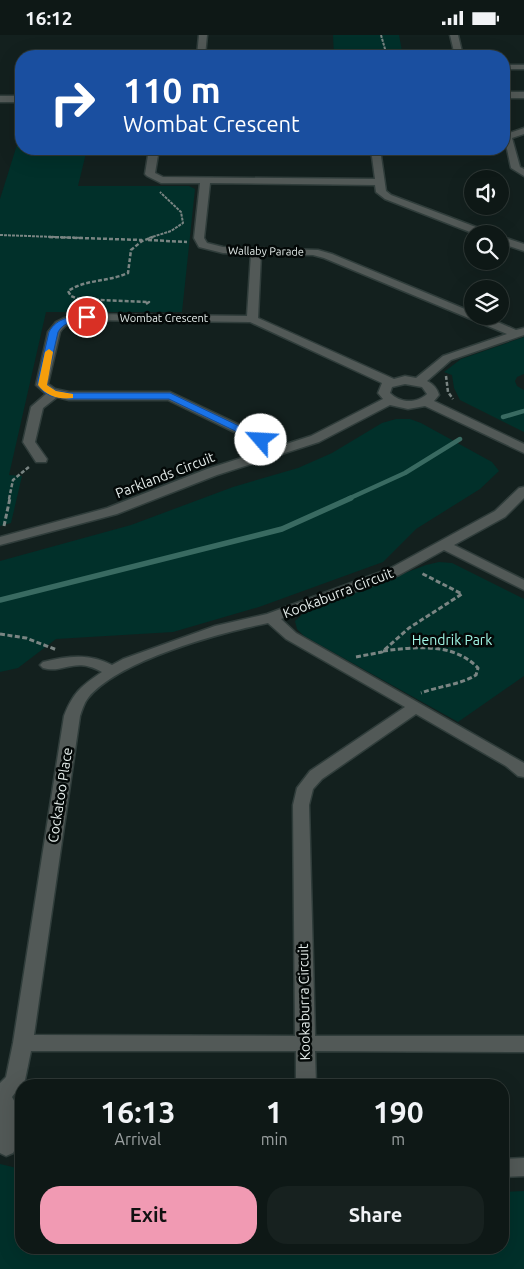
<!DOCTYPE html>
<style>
:root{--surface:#0e1816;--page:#17211f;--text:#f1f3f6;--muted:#9ba0a1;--line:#2e3735;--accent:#f19ab3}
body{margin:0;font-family:Ubuntu,sans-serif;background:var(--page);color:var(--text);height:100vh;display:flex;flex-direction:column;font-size:19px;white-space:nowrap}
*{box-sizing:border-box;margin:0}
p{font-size:16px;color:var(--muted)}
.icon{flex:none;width:28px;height:28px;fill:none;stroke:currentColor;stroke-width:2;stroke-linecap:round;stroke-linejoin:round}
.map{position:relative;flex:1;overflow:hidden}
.sheet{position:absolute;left:15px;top:1044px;width:494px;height:175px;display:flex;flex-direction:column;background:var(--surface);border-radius:20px;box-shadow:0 5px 20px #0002,0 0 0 1px var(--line)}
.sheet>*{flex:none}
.hud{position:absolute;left:15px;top:15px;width:495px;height:105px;border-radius:20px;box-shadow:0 5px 20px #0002,0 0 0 1px var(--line);background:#1a4fa0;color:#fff;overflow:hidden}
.tools{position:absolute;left:464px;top:135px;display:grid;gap:10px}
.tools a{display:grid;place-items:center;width:45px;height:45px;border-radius:50%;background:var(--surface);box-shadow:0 5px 20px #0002,0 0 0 1px var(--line);font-size:25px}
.pin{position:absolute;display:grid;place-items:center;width:42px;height:42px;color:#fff;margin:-21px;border:2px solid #fff;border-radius:50%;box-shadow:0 1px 5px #0007}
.me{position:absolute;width:55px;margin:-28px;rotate:296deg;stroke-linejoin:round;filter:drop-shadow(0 0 4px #0008)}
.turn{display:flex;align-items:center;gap:18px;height:105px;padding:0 25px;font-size:22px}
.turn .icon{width:65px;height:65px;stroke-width:2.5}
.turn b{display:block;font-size:35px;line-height:42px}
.eta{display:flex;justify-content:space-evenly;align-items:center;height:85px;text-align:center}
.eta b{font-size:30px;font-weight:600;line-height:35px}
.action{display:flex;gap:10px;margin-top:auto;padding:10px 25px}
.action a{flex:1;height:58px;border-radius:20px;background:var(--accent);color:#111;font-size:20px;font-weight:600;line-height:58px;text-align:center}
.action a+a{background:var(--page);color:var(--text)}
.status{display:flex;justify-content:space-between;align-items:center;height:35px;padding:0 25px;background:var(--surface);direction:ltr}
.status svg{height:14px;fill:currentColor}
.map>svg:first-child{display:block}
.green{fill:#01302a}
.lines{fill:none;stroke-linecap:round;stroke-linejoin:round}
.stream-far1{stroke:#396a61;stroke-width:4.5}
.stream{stroke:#396a61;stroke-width:5.5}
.minor-casing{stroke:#303d3b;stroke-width:3}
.path-far2{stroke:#7a8583;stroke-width:2;stroke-dasharray:3 1;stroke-linecap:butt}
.path-far1{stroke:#7a8583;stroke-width:2.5;stroke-dasharray:4 2;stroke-linecap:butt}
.path{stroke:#7a8583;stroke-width:3;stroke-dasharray:5 2.5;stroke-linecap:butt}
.minor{fill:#525957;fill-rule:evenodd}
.route{fill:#1a73e8;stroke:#114b97}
.slow{fill:#f59e0b}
.labels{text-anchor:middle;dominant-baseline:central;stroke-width:5;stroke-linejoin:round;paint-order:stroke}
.far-street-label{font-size:11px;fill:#e5edeb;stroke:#040908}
.street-label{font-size:14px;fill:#e5edeb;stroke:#040908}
.park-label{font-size:14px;fill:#a1f5e5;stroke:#040908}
</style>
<div class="status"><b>16:12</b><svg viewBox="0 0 49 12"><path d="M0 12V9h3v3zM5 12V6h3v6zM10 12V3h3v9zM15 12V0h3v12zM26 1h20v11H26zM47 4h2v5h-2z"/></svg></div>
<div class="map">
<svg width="524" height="1234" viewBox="0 0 524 1234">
<rect width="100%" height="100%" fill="#13201e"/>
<path class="green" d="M333,0H399L403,21H334Z
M21,97V114H87L78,151H189L195,154L182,277H46L9,440L22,441L11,488L0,491V164Z
M524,302V339L517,342L515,346L517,351L524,355V397L460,365L454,353L452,340L444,337L461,324Z
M396,384H410L421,388L492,427L499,436L480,454L416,494L383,527L259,572L173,597L56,604L18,633L0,637V526L131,490L233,452L298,433L332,418L382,388Z
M439,527L452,528L524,564V641L458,687L304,601L297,594L295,586L307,575L426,530Z
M0,1129L21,1134V1212H502L503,1157L524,1156V1234H0Z"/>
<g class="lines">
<path class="stream-far1" d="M503,382L524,376
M348,464L405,438L460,404"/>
<path class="stream" d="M0,565L282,494L351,463"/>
<defs>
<path id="minor" d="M199,0H207L205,21H197Z
M450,0H458L463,21H455Z
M504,30H524V34H504Z
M504,57H524V63H504Z
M0,61H21V67H0Z
M524,93V99L512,103L520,132L524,134V141L511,133L504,100Z
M149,114H159L155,138L163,142L375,144L371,114H380L386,156L391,160L489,197L490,199H475L385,164L376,157L375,150L210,148L204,203L207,208L223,212L318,215L332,219L472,277V281H484L516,295L524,293V300L451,325L427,346C433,349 437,353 439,360L434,366L524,409V418L425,371L408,374L390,370L319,407L217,440L117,479L0,510V502L107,473L207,434L266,415L257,408L168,365H69L57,362L43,373L35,407L47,424L46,427H36L23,407L31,372L46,359L36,350L48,297L56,287L64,283L87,279L247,281L251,219L223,218L199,212L194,203L200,148H161L147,141L145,139ZM261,219L313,220L324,223L507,299L443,321L416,343L405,341L394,344L258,283ZM87,285L250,287L382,348L378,358L383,364L311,401L277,412L265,402L170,357H69L55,354L48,349L60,297C66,287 76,286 87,285ZM405,349L422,352L427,359C416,369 400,368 390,358L392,352Z
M500,201L524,209V216L500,208Z
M524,452V463L505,482L454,510L524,545V555L444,515L399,540L281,584L296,598L524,728V742L518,741L506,731L416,679L322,744L313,754L309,770L315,1001H524V1017L315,1016L316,1050H296V1016H31L25,1045L12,1062L21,1078L16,1112L13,1118L6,1121L0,1118V1048L6,1042L13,1008L64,681C73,658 81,651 102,637C74,621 64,639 43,633L40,630L43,627C67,621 89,618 112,630L123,624L215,591L267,579L389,534L495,476L519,453ZM268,588L286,604L405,672L310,736L297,753L293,770L295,1001L34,1000L80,681C82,675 84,668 88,663C119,625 220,598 268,588Z
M524,1123V1141L502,1142V1124Z"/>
</defs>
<use href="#minor" class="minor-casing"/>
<path class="path-far2" d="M381,0L387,21
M0,200L84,203
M149,203L171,196L183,188L181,177L160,157"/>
<path class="path-far1" d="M49,202L142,205
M148,205L187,207
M146,269L149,267L78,264L71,261L68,256C86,244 108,247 128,238L131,215L142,206L153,202
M446,341L448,357L453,364
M9,464L13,445L30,431"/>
<path class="path" d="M4,491L10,463
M0,599L26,603L57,615
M383,616C416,612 453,607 478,633L476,640C460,650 439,651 421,658
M356,622L382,617L409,593L462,559L421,538"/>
<use href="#minor" class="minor"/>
</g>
<path class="route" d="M87,280H90V284C79,287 64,285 58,297L47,345V350L56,356L69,358H170L264,403V407H258L169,364H69L51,361L44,357L38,350V345L49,297C57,282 72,282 87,280Z"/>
<path class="slow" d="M49,314L53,317L47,350L56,356L73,359V363C60,365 46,361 38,350L45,317Z"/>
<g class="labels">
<g class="far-street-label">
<text transform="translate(266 216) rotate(1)">Wallaby Parade</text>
<text x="164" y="283">Wombat Crescent</text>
</g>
<g class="street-label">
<text transform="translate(165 440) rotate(-21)">Parklands Circuit</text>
<text transform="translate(338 558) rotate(-21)">Kookaburra Circuit</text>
<text transform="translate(60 760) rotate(-81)">Cockatoo Place</text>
<text transform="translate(304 967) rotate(-91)">Kookaburra Circuit</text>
</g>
<g class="park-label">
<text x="452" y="605">Hendrik Park</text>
</g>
</g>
</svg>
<div class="tools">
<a><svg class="icon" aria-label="sound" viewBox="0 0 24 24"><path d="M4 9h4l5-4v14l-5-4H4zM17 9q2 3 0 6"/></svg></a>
<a><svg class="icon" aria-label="search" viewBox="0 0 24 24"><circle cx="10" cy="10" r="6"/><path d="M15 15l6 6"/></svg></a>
<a><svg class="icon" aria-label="layers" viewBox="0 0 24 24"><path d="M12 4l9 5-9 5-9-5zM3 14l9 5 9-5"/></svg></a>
</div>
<div class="pin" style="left:87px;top:282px;background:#d93025"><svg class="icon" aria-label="arrive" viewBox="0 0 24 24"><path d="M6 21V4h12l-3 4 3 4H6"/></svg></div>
<svg class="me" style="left:261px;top:405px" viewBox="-20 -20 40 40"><circle r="19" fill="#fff"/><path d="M0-13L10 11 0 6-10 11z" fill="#1a73e8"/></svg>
<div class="hud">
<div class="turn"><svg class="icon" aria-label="right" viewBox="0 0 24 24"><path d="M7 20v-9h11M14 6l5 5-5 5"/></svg><div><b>110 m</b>Wombat Crescent</div></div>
</div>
<section class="sheet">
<div class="eta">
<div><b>16:13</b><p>Arrival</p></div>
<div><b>1</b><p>min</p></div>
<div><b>190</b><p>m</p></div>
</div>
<div class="action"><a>Exit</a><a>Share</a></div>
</section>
</div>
